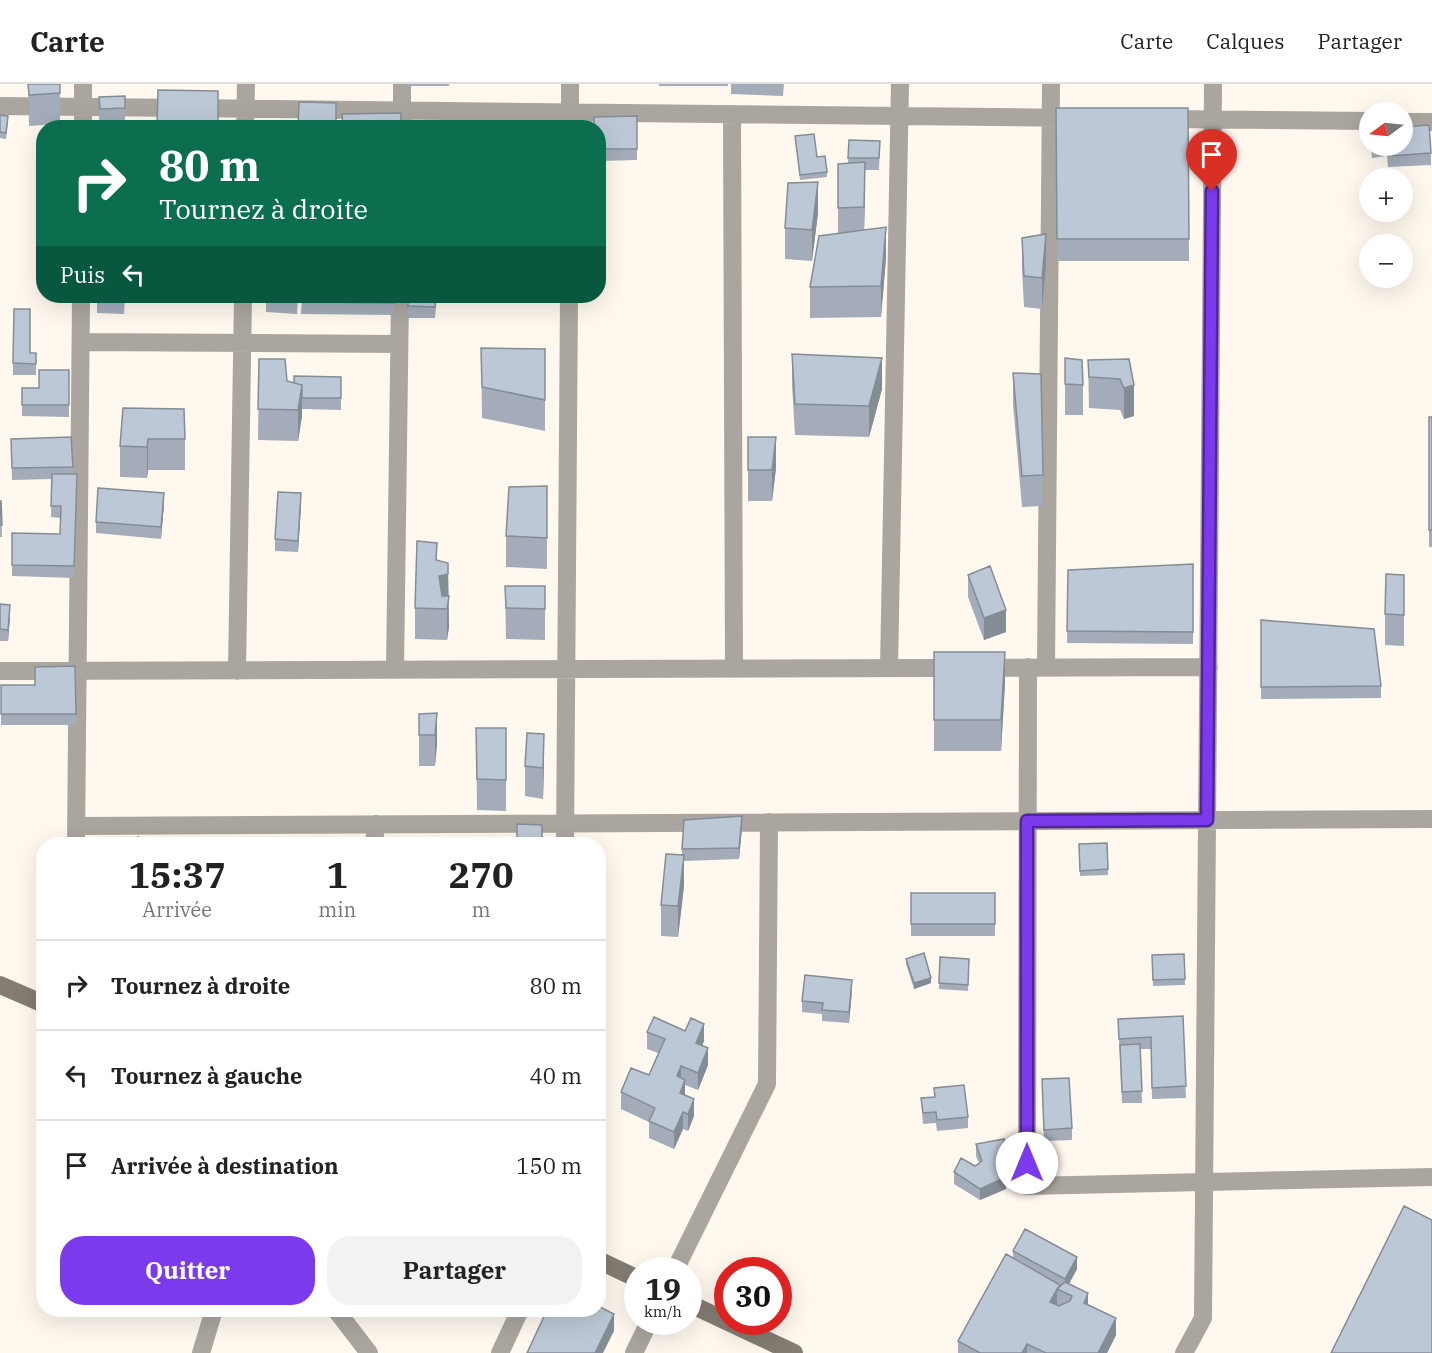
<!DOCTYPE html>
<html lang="fr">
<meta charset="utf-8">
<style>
:root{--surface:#fff;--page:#f2f2f2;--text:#222;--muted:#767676;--line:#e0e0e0;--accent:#7c3aed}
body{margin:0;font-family:"IBM Plex Serif",serif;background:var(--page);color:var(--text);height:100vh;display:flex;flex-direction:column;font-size:22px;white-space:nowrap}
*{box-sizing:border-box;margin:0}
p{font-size:20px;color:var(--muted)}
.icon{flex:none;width:33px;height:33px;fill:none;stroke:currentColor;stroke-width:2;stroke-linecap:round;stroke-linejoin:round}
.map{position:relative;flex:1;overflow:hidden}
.drawer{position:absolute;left:36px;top:753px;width:570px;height:480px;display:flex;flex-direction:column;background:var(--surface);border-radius:24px;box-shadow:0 6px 24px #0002}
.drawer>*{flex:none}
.guide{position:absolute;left:36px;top:36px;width:570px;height:183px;border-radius:24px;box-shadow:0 6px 24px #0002;background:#0b6e4f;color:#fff;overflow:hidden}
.needle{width:39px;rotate:255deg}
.buttons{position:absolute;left:1359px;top:18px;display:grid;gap:12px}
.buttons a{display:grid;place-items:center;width:54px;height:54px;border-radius:50%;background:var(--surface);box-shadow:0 6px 24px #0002;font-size:30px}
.speed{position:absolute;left:624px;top:1173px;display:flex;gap:12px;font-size:30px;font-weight:700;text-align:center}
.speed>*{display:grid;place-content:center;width:78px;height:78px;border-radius:50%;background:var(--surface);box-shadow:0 6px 24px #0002;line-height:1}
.speed small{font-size:15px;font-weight:400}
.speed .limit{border:9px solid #d22;background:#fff;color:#111}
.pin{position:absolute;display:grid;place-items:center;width:51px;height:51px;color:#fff;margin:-62px -26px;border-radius:50% 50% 50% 0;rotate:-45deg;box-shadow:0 0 6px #0007}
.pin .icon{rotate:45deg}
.me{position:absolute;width:66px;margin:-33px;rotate:0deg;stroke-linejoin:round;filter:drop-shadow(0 0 4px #0008)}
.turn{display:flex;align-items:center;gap:21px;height:126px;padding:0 24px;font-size:27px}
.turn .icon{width:78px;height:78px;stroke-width:2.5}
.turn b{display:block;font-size:42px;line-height:51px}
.then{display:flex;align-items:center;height:57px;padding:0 24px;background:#0003;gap:12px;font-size:22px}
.eta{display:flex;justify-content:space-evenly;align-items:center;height:102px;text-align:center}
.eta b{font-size:36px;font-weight:800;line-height:42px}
.button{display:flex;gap:12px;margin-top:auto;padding:12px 24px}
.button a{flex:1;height:69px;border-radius:24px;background:var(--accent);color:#fff;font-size:24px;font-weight:800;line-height:69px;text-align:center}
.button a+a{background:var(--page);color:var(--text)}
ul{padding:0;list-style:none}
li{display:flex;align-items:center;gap:18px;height:90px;padding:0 24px;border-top:2px solid var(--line)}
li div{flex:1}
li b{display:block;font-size:22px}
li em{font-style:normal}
header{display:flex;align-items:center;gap:36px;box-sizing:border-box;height:84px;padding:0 30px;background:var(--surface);border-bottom:2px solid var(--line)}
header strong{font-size:28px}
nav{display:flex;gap:33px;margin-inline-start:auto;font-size:21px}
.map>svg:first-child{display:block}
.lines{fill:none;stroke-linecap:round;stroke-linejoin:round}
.street{stroke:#aaa59f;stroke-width:18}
.secondary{stroke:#847d74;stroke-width:18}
.wall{fill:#a3acb8}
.shaded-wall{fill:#848c96}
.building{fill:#bdc8d6;stroke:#848c96;stroke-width:1.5;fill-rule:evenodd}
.route-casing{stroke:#51269a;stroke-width:15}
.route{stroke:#7c3aed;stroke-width:10}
</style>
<header>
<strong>Carte</strong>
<nav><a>Carte</a><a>Calques</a><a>Partager</a></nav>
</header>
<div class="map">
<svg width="1432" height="1269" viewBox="0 0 1432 1269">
<rect width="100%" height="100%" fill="#fff8ef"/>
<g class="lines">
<path class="street" d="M0,22L1080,34
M732,30L734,585
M1164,35L1370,37
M1402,38H1432
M83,44V0
M245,44L246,0
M402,44V0
M570,44V0
M81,258L399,260
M1028,583L1027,1102L1432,1093
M1046,583L1051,0
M889,584L900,0
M395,586L400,212
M0,587L1209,583
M237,587L243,212
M77,742L1432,735
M76,760L81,212
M374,760L376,740
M565,760L569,212
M675,1186L767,1000L769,738
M336,1226L369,1269
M201,1269L214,1226
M500,1269L520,1226
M634,1269L649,1238
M1184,1269L1203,1234L1213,0"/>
<path class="secondary" d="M0,901L44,920
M598,1176L638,1195
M688,1219L794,1269"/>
</g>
<path class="wall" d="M28,0H60V40L29,42Z
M408,0H449V2H408Z
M659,0H728V2H659Z
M731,0H784L783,12L731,10Z
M125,12V44H99V13Z
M1056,24H1188L1189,177H1057Z
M0,31L8,38L6,55L0,54Z
M637,32V76L598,77V44Z
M795,52L827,88V93L800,96Z
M849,56L880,57L879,86H865L864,146L886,174L881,233L810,234V203L838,150V80H848Z
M1371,62H1402L1431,69V81L1388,83L1387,72L1372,74Z
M818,129L812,177L785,175V144Z
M1022,154L1046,181L1042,225L1024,223L1022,185Z
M97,212H125L124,230L97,229Z
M266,212H298L297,230L266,228Z
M302,212H394V231L301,230Z
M408,212H437L435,234H408Z
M481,264L545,265V347L482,334Z
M30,269H36V291H13V279Z
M792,270L882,305L869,353L795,351L792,301Z
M1065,274L1083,301V331H1065Z
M259,275L287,297L294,299L341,293V326L302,325V332L298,357L258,356Z
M1129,275L1134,332L1124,335L1120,326L1089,324L1088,276Z
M69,286V333L22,332V304H39Z
M1013,289L1043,391V422L1022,423L1013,320Z
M123,324L185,355V386H148L147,394L120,393V362Z
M1432,333V463H1429V446Z
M71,353L73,390H77L74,494L12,492V449L60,450L61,434L51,433L52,395L12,396L11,355Z
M748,353L776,384L772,417H748Z
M547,402V485L506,483V452Z
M0,417H1L2,453H0Z
M164,420L161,455L96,449V438Z
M301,421L298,468L275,467V455Z
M437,476L448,479L449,543L447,556L415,555V524Z
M1193,480V560L1067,559L1068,486Z
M968,491L1006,548L984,556L968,513Z
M1404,491V562L1385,561V530Z
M505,502H545V556L506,555Z
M0,520L10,532L8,557H0Z
M1261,536L1381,602V614L1261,615Z
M934,568L1005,599L1001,667H934Z
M75,582L76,641H1V601H35Z
M437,629V660L435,682H419V630Z
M476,644H506V727L477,726Z
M544,681L543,715L525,712V682Z
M742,744L739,775L684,777V802L678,853L661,852V821L682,771V765Z
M1079,760L1108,785V791L1080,792Z
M911,809H995V852H911Z
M1184,870L1185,901L1153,902L1152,871Z
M940,873L969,875L968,907L939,905Z
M906,875L931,899L914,905L906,880Z
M852,907L849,939L822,937V930L802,928V917Z
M1183,932L1186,1014L1152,1015L1151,965H1140L1142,1019H1122L1118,935Z
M647,948L704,957L702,962L708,981L698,1006L685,1001V1011L694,1032L688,1047L683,1045L674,1065L649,1054V1038L621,1025V1008L649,991L658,969L647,965Z
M1042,995L1072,1044V1056L1044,1057Z
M934,1004L968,1033V1044L937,1047L936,1039L923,1040L921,1014L934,1013Z
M976,1060L1006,1105L980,1116L954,1100V1088L975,1082L979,1079L976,1072Z
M1013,1167L1077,1185L1069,1200L1116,1251L1107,1269H958V1257L1013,1174Z"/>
<path class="shaded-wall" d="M865,78V109L864,154V123Z
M818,98V129L812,177V146Z
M886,143V174L881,233V202Z
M1046,150V181L1042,225V194Z
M882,274V305L869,353V322Z
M302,301V332L298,357V326Z
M1134,301V332L1124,335V304Z
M776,353V384L772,417V386Z
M148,355V386L147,394V363Z
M164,409V420L161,455V443Z
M301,409V421L298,468V457Z
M448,490L449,543L447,556V525L439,523V492Z
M10,521V532L8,557V546Z
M1006,526V548L984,556V534Z
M1005,568V599L1001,667V636Z
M437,629V660L435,682V651Z
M544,650V681L543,715V684Z
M742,732V744L739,775V764Z
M684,771V802L678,853V822Z
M931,894V899L914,905V899Z
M852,896V907L849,939V928Z
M704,940V957L696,976V959Z
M708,964V981L698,1006V989Z
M681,982V999L677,992Z
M685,996V1013L680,1009Z
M694,1015V1032L688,1047V1030Z
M683,1028V1045L674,1065V1048Z
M1006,1093V1105L980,1116V1105Z
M1077,1173V1185L1065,1207V1195Z
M1057,1205V1222L1050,1218Z
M1088,1209V1226L1084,1219Z
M614,1230V1247L603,1269H595Z
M1116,1234V1251L1107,1269H1098Z
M1027,1260V1269H1022Z"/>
<path class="building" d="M28,0H60V9L29,11Z
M158,6L218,7V44H157Z
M125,12V24L100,25L99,13Z
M299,18L336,19V44H298Z
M1056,24H1188L1189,155H1057Z
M401,29V44H343L342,30Z
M0,31L8,32L6,49L0,48Z
M637,32V65H598V44H594V33Z
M1429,41L1431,69L1388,72L1387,62H1402V43Z
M814,50L817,73L825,72L827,88L800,91L795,52Z
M849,56L880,57L879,74H848Z
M865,78L864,123L838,124V80Z
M818,98L812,146L785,144L788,99Z
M886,143L881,202L810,203L819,152Z
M1046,150L1042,194L1024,192L1022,154Z
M266,212H297V218L266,217Z
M302,212H394V219L301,218Z
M408,212H436L435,223L408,222Z
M14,225H30V269H36V280L13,279Z
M481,264L545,265V316L482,303Z
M792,270L882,274L869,322L795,320Z
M1065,274L1082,276L1083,301L1065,300Z
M259,275H285L287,297L302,301L298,326L258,325Z
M1129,275L1134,301L1124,304L1120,295L1089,293L1088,276Z
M39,286H69V321H22V304H39Z
M1013,289L1041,290L1043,391L1022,392Z
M294,292L341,293V314H302V301L294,299Z
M123,324L184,325L185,355H148L147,363L120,362Z
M1429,333H1432V446H1429Z
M71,353L73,383L12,384L11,355Z
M748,353H776L772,386H748Z
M52,390H77L74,482L12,481V449L60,450L61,422H51Z
M547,402V454L506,452L509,403Z
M98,404L164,409L161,443L96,438Z
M278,408L301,409L298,457L275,455Z
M0,417H1L2,441H0Z
M417,457L437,459L436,476L448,479V490L439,492L442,512H449L447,525L415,524Z
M1193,480V548L1067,547L1068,486Z
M990,482L1006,526L984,534L968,491Z
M1386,490L1404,491V531L1385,530Z
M505,502H545V525L506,524Z
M0,520L10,521L8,546L0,545Z
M1261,536L1374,545L1381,602L1261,603Z
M934,568H1005L1001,636H934Z
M75,582L76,630H1V601H35V583Z
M437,629L435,651H419V630Z
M476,644H506V696L477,695Z
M527,649L544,650L543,684L525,682Z
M742,732L739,764L682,765L684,736Z
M517,740L542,741V760H517Z
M138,753L153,760H135Z
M1107,759L1108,785L1080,787L1079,760Z
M666,770L684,771L678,822L661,821Z
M911,809H995V840H911Z
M924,869L931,894L914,899L906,875Z
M1184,870L1185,895L1153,896L1152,871Z
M940,873L969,875L968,901L939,899Z
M805,891L852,896L849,928L822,926L823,919L802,917Z
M1183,932L1186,1002L1152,1004L1151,953L1119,955L1118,935Z
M654,933L685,947L691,934L704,940L696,959L708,964L698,989L681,982L677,992L685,996L680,1009L694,1015L688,1030L683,1028L674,1048L649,1037L655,1024L621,1008L631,984L649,991L665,955L647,948Z
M1140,960L1142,1007L1122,1008L1120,961Z
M1069,994L1072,1044L1044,1046L1042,995Z
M964,1001L968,1033L937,1036L936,1028L923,1029L921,1014L935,1013L934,1004Z
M1004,1055L1006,1093L980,1105L954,1088L961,1074L975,1082L982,1077L976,1060Z
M1404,1122L1432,1136V1269H1331Z
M1025,1145L1077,1173L1065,1195L1013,1167Z
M1006,1170L1060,1201L1057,1205L1065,1198L1088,1209L1084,1219L1116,1234L1098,1269H1046L1027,1260L1022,1269H980L958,1257ZM1057,1205L1072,1212L1070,1217L1059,1222L1050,1218Z
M598,1222L614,1230L595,1269H527L547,1226H598Z"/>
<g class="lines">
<defs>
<path id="route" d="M1027,1079V737L1207,736L1212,107"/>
</defs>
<use href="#route" class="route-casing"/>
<use href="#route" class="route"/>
</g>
</svg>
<div class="buttons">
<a><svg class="needle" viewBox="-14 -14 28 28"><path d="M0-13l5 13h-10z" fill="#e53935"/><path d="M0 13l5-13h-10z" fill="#767676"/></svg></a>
<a>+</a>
<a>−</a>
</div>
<div class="speed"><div>19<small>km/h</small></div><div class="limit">30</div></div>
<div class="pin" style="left:1212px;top:107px;background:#d93025"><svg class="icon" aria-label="arrive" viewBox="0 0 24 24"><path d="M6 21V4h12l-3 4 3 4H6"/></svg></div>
<svg class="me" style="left:1027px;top:1079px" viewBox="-20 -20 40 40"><circle r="19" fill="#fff"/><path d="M0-13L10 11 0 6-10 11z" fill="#7c3aed"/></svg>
<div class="guide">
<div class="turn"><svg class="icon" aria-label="right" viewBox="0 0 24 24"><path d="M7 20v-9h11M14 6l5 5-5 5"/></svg><div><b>80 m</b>Tournez à droite</div></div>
<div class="then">Puis<svg class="icon" aria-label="left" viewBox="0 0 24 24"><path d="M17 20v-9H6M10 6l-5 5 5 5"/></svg></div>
</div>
<section class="drawer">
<div class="eta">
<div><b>15:37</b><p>Arrivée</p></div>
<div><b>1</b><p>min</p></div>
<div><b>270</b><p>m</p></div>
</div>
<ul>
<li><svg class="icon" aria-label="right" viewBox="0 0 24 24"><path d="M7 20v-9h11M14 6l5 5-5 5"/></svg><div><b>Tournez à droite</b></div><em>80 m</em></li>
<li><svg class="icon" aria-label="left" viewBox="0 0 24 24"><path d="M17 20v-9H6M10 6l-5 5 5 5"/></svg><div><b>Tournez à gauche</b></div><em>40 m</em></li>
<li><svg class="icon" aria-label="arrive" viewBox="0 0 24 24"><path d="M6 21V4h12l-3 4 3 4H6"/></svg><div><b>Arrivée à destination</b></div><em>150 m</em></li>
</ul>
<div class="button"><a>Quitter</a><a>Partager</a></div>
</section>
</div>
